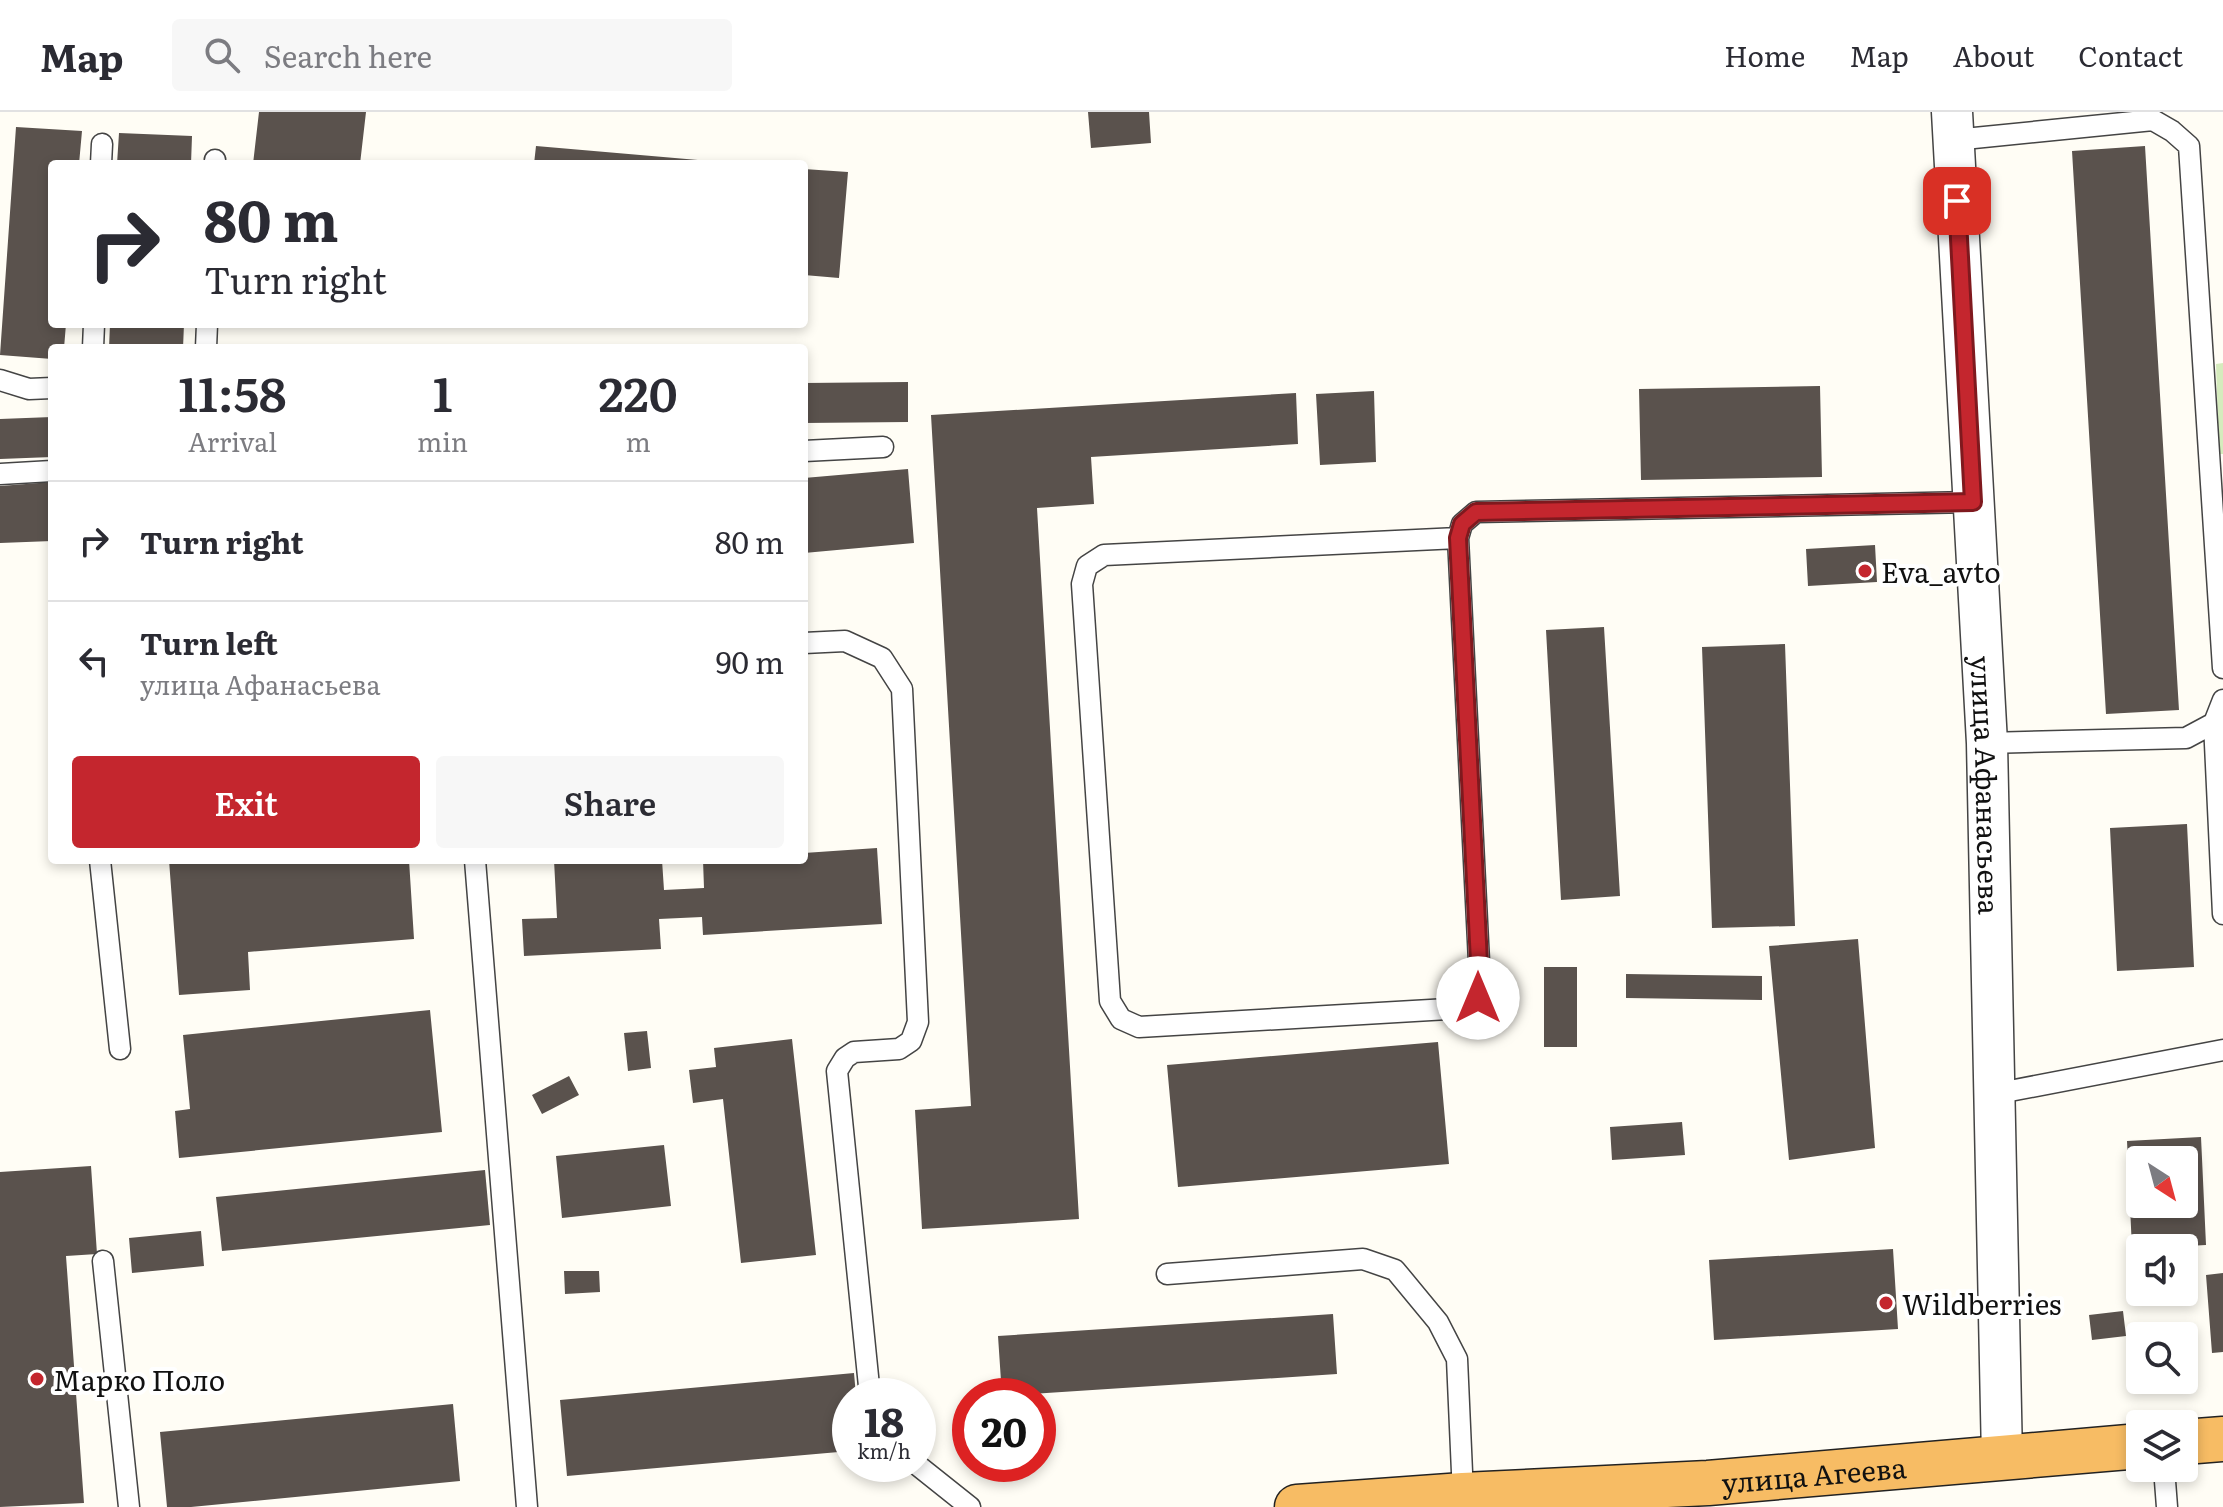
<!DOCTYPE html>
<meta charset="utf-8">
<style>
:root{--surface:#fff;--page:#f7f7f7;--text:#2b2b33;--muted:#7c7c81;--line:#e1e1e2;--accent:#c4262e}
body{margin:0;font-family:Literata,serif;background:var(--page);color:var(--text);height:100vh;display:flex;flex-direction:column;font-size:30px;white-space:nowrap}
*{box-sizing:border-box;margin:0}
p{font-size:26px;color:var(--muted)}
.icon{flex:none;width:44px;height:44px;fill:none;stroke:currentColor;stroke-width:2;stroke-linecap:round;stroke-linejoin:round}
.map{position:relative;flex:1;overflow:hidden}
.drawer{position:absolute;left:48px;top:232px;width:760px;height:520px;display:flex;flex-direction:column;background:var(--surface);border-radius:8px;box-shadow:0 4px 12px #0003}
.drawer>*{flex:none}
.banner{position:absolute;left:48px;top:48px;width:760px;height:168px;border-radius:8px;box-shadow:0 4px 12px #0003;background:#fff;color:var(--text);overflow:hidden}
.needle{width:52px;rotate:144deg}
.buttons{position:absolute;left:2126px;top:1034px;display:grid;gap:16px}
.buttons a{display:grid;place-items:center;width:72px;height:72px;border-radius:8px;background:var(--surface);box-shadow:0 4px 12px #0003;font-size:40px}
.speed{position:absolute;left:832px;top:1266px;display:flex;gap:16px;font-size:40px;font-weight:700;text-align:center}
.speed>*{display:grid;place-content:center;width:104px;height:104px;border-radius:50%;background:var(--surface);box-shadow:0 4px 12px #0003;line-height:1}
.speed small{font-size:20px;font-weight:400}
.speed .limit{border:12px solid #d22;background:#fff;color:#111}
.pin{position:absolute;display:grid;place-items:center;width:68px;height:68px;color:#fff;margin:-34px;border-radius:16px;box-shadow:0 4px 12px #0006}
.me{position:absolute;width:88px;margin:-44px;rotate:0deg;stroke-linejoin:round;filter:drop-shadow(0 0 6px #0008)}
.turn{display:flex;align-items:center;gap:28px;height:168px;padding:0 24px;font-size:36px}
.turn .icon{width:104px;height:104px;stroke-width:2.5}
.turn b{display:block;font-size:56px;line-height:68px}
.eta{display:flex;justify-content:space-evenly;align-items:center;height:136px;text-align:center}
.eta b{font-size:48px;font-weight:600;line-height:56px}
.primary-button{display:flex;gap:16px;margin-top:auto;padding:16px 24px}
.primary-button a{flex:1;height:92px;border-radius:8px;background:var(--accent);color:#fff;font-size:32px;font-weight:600;line-height:92px;text-align:center}
.primary-button a+a{background:var(--page);color:var(--text)}
ul{padding:0;list-style:none}
li{display:flex;align-items:center;gap:24px;height:120px;padding:0 24px;border-top:2px solid var(--line)}
li div{flex:1}
li b{display:block;font-size:30px}
li em{font-style:normal}
header{display:flex;align-items:center;gap:48px;box-sizing:border-box;height:112px;padding:0 40px;background:var(--surface);border-bottom:2px solid var(--line)}
header strong{font-size:38px}
nav{display:flex;gap:44px;margin-inline-start:auto;font-size:28px}
.search{width:560px;height:72px;background:var(--page);display:flex;align-items:center;gap:20px;box-sizing:border-box;padding:0 28px;border-radius:8px;color:var(--muted);font-size:30px}
.map>svg:first-child{display:block}
.green{fill:#d5ebbd}
.building{fill:#5a524d;fill-rule:evenodd}
.lines{fill:none;stroke-linecap:round;stroke-linejoin:round}
.service-casing{stroke:#444;stroke-width:23}
.minor-casing{stroke:#444;stroke-width:43}
.trunk-casing{stroke:#222;stroke-width:47}
.service{stroke:#fff;stroke-width:20}
.minor{stroke:#fff;stroke-width:40}
.trunk{stroke:#f7bc64;stroke-width:44}
.route-casing{stroke:#7f191e;stroke-width:20}
.route{stroke:#c4262e;stroke-width:14}
.poi-dot{fill:#c4262e;stroke:#fff;stroke-width:3}
.labels{text-anchor:middle;dominant-baseline:central;stroke-width:8;stroke-linejoin:round;paint-order:stroke}
.poi-label{font-size:28px;fill:#111;stroke:#fff;text-anchor:start}
.street-label{font-size:28px;fill:#111;stroke:#fff}
</style>
<header>
<strong>Map</strong>
<div class="search"><svg class="icon" aria-label="search" viewBox="0 0 24 24"><circle cx="10" cy="10" r="6"/><path d="M15 15l6 6"/></svg>Search here</div>
<nav><a>Home</a><a>Map</a><a>About</a><a>Contact</a></nav>
</header>
<div class="map">
<svg width="2223" height="1395" viewBox="0 0 2223 1395">
<rect width="100%" height="100%" fill="#fffdf5"/>
<path class="green" d="M2223,251V342H2219L2216,252Z"/>
<path class="building" d="M259,0H366L360,52H253Z
M1088,0H1149L1151,31L1091,36Z
M16,15L82,19L79,52H52V212H66L64,236H52V247L0,243Z
M119,21L192,24L191,52H117Z
M536,34L721,50V52H534Z
M2145,34L2179,598L2106,602L2072,39Z
M804,57L848,60L839,166L804,163Z
M110,212H184L183,236H109Z
M908,270V310L804,311V271Z
M1820,274L1822,365L1641,368L1639,277Z
M1374,279L1376,350L1320,353L1316,282Z
M1296,281L1298,332L1091,345L1094,392L1037,396L1079,1107L922,1117L915,998L971,994L931,303Z
M52,305V345L0,347V307Z
M908,357L914,431L804,441V366Z
M52,370V429L0,431V374Z
M1875,433L1877,470L1808,474L1806,437Z
M1604,515L1620,784L1561,788L1546,518Z
M1785,532L1795,814L1712,816L1702,535Z
M2187,712L2194,855L2117,859L2110,716Z
M877,736L882,812L703,823L702,805L659,807L661,837L524,844L522,807L557,806L554,748H662L664,778L704,776L703,748H804V741Z
M169,748H409L414,827L248,840L250,878L179,883Z
M1858,827L1875,1036L1789,1048L1769,834Z
M1544,855H1577V935H1544Z
M1626,862L1762,864V888L1626,886Z
M430,898L442,1020L179,1046L175,999L190,997L183,923Z
M647,919L651,956L628,959L624,921Z
M792,927L816,1143L741,1151L723,987L693,991L689,958L716,955L714,936Z
M1438,930L1449,1052L1178,1075L1167,953Z
M569,964L579,983L542,1002L532,983Z
M1682,1010L1685,1043L1612,1048L1610,1015Z
M2201,1025L2206,1133L2132,1137L2127,1029ZM2140,1048H2184V1092H2140Z
M664,1033L671,1094L562,1106L556,1044Z
M91,1054L97,1142L66,1144L84,1391L0,1395V1060Z
M485,1058L490,1113L222,1139L216,1085Z
M201,1119L204,1154L132,1161L129,1126Z
M1893,1137L1898,1217L1714,1228L1709,1148Z
M564,1159H599L600,1180L565,1182Z
M2223,1161V1240L2212,1241L2206,1163Z
M2123,1199L2126,1224L2092,1228L2089,1203Z
M1333,1202L1337,1262L1002,1284L998,1224Z
M854,1261L856,1284H850V1339L567,1364L560,1288Z
M453,1292L460,1369L191,1395H167L160,1320Z"/>
<g class="lines">
<defs>
<path id="service" d="M1954,28L2153,8L2172,19L2189,34L2223,556
M101,52L102,32
M215,52V48
M93,236L94,212
M206,236L207,212
M0,268L29,277L52,276
M804,339L883,335
M0,362L52,359
M1458,426L1104,443L1087,454L1082,472L1110,889L1121,907L1139,915L1465,896L1478,886L1480,870L1458,426L1462,412L1476,400L1973,390
M804,531L845,529L882,546L902,577L918,910L911,929L899,937L854,940L845,946L837,959L870,1284
M2223,608L2214,611L2223,802
M1987,631L2186,626L2214,611L2223,588
M100,748L120,937
M475,748L527,1395
M1994,982L2223,938
M103,1149L129,1395
M1167,1162L1363,1147L1395,1158L1438,1210L1457,1247L1463,1383
M916,1352L970,1395
M2164,1356L2167,1395"/>
<g id="minor">
<path id="s1" d="M1952,0L1987,631L2002,1346"/>
</g>
<g id="trunk">
<path d="M2184,1330L2223,1327"/>
<path id="s2" d="M1297,1395L1463,1383L1708,1371L2140,1334"/>
</g>
</defs>
<use href="#service" class="service-casing"/>
<use href="#minor" class="minor-casing"/>
<use href="#trunk" class="trunk-casing"/>
<use href="#service" class="service"/>
<use href="#minor" class="minor"/>
<use href="#trunk" class="trunk"/>
</g>
<g class="lines">
<defs>
<path id="route" d="M1478,886L1480,870L1458,426L1462,412L1476,400L1973,390L1957,89"/>
</defs>
<use href="#route" class="route-casing"/>
<use href="#route" class="route"/>
</g>
<g class="poi-dot">
<circle cx="1865" cy="459" r="8"/>
<circle cx="1886" cy="1191" r="8"/>
<circle cx="37" cy="1267" r="8"/>
</g>
<g class="labels">
<g class="poi-label">
<text x="1881" y="459">Eva_avto</text>
<text x="1902" y="1191">Wildberries</text>
<text x="53" y="1267">Марко Поло</text>
</g>
<g class="street-label">
<text stroke="none"><textPath href="#s1" startOffset="674">улица Афанасьева</textPath></text>
<text stroke="none"><textPath href="#s2" startOffset="518">улица Агеева</textPath></text>
</g>
</g>
</svg>
<div class="buttons">
<a><svg class="needle" viewBox="-14 -14 28 28"><path d="M0-13l5 13h-10z" fill="#e53935"/><path d="M0 13l5-13h-10z" fill="#7c7c81"/></svg></a>
<a><svg class="icon" aria-label="sound" viewBox="0 0 24 24"><path d="M4 9h4l5-4v14l-5-4H4zM17 9q2 3 0 6"/></svg></a>
<a><svg class="icon" aria-label="search" viewBox="0 0 24 24"><circle cx="10" cy="10" r="6"/><path d="M15 15l6 6"/></svg></a>
<a><svg class="icon" aria-label="layers" viewBox="0 0 24 24"><path d="M12 4l9 5-9 5-9-5zM3 14l9 5 9-5"/></svg></a>
</div>
<div class="speed"><div>18<small>km/h</small></div><div class="limit">20</div></div>
<div class="pin" style="left:1957px;top:89px;background:#d93025"><svg class="icon" aria-label="arrive" viewBox="0 0 24 24"><path d="M6 21V4h12l-3 4 3 4H6"/></svg></div>
<svg class="me" style="left:1478px;top:886px" viewBox="-20 -20 40 40"><circle r="19" fill="#fff"/><path d="M0-13L10 11 0 6-10 11z" fill="#c4262e"/></svg>
<div class="banner">
<div class="turn"><svg class="icon" aria-label="right" viewBox="0 0 24 24"><path d="M7 20v-9h11M14 6l5 5-5 5"/></svg><div><b>80 m</b>Turn right</div></div>
</div>
<section class="drawer">
<div class="eta">
<div><b>11:58</b><p>Arrival</p></div>
<div><b>1</b><p>min</p></div>
<div><b>220</b><p>m</p></div>
</div>
<ul>
<li><svg class="icon" aria-label="right" viewBox="0 0 24 24"><path d="M7 20v-9h11M14 6l5 5-5 5"/></svg><div><b>Turn right</b></div><em>80 m</em></li>
<li><svg class="icon" aria-label="left" viewBox="0 0 24 24"><path d="M17 20v-9H6M10 6l-5 5 5 5"/></svg><div><b>Turn left</b><p>улица Афанасьева</p></div><em>90 m</em></li>
</ul>
<div class="primary-button"><a>Exit</a><a>Share</a></div>
</section>
</div>
